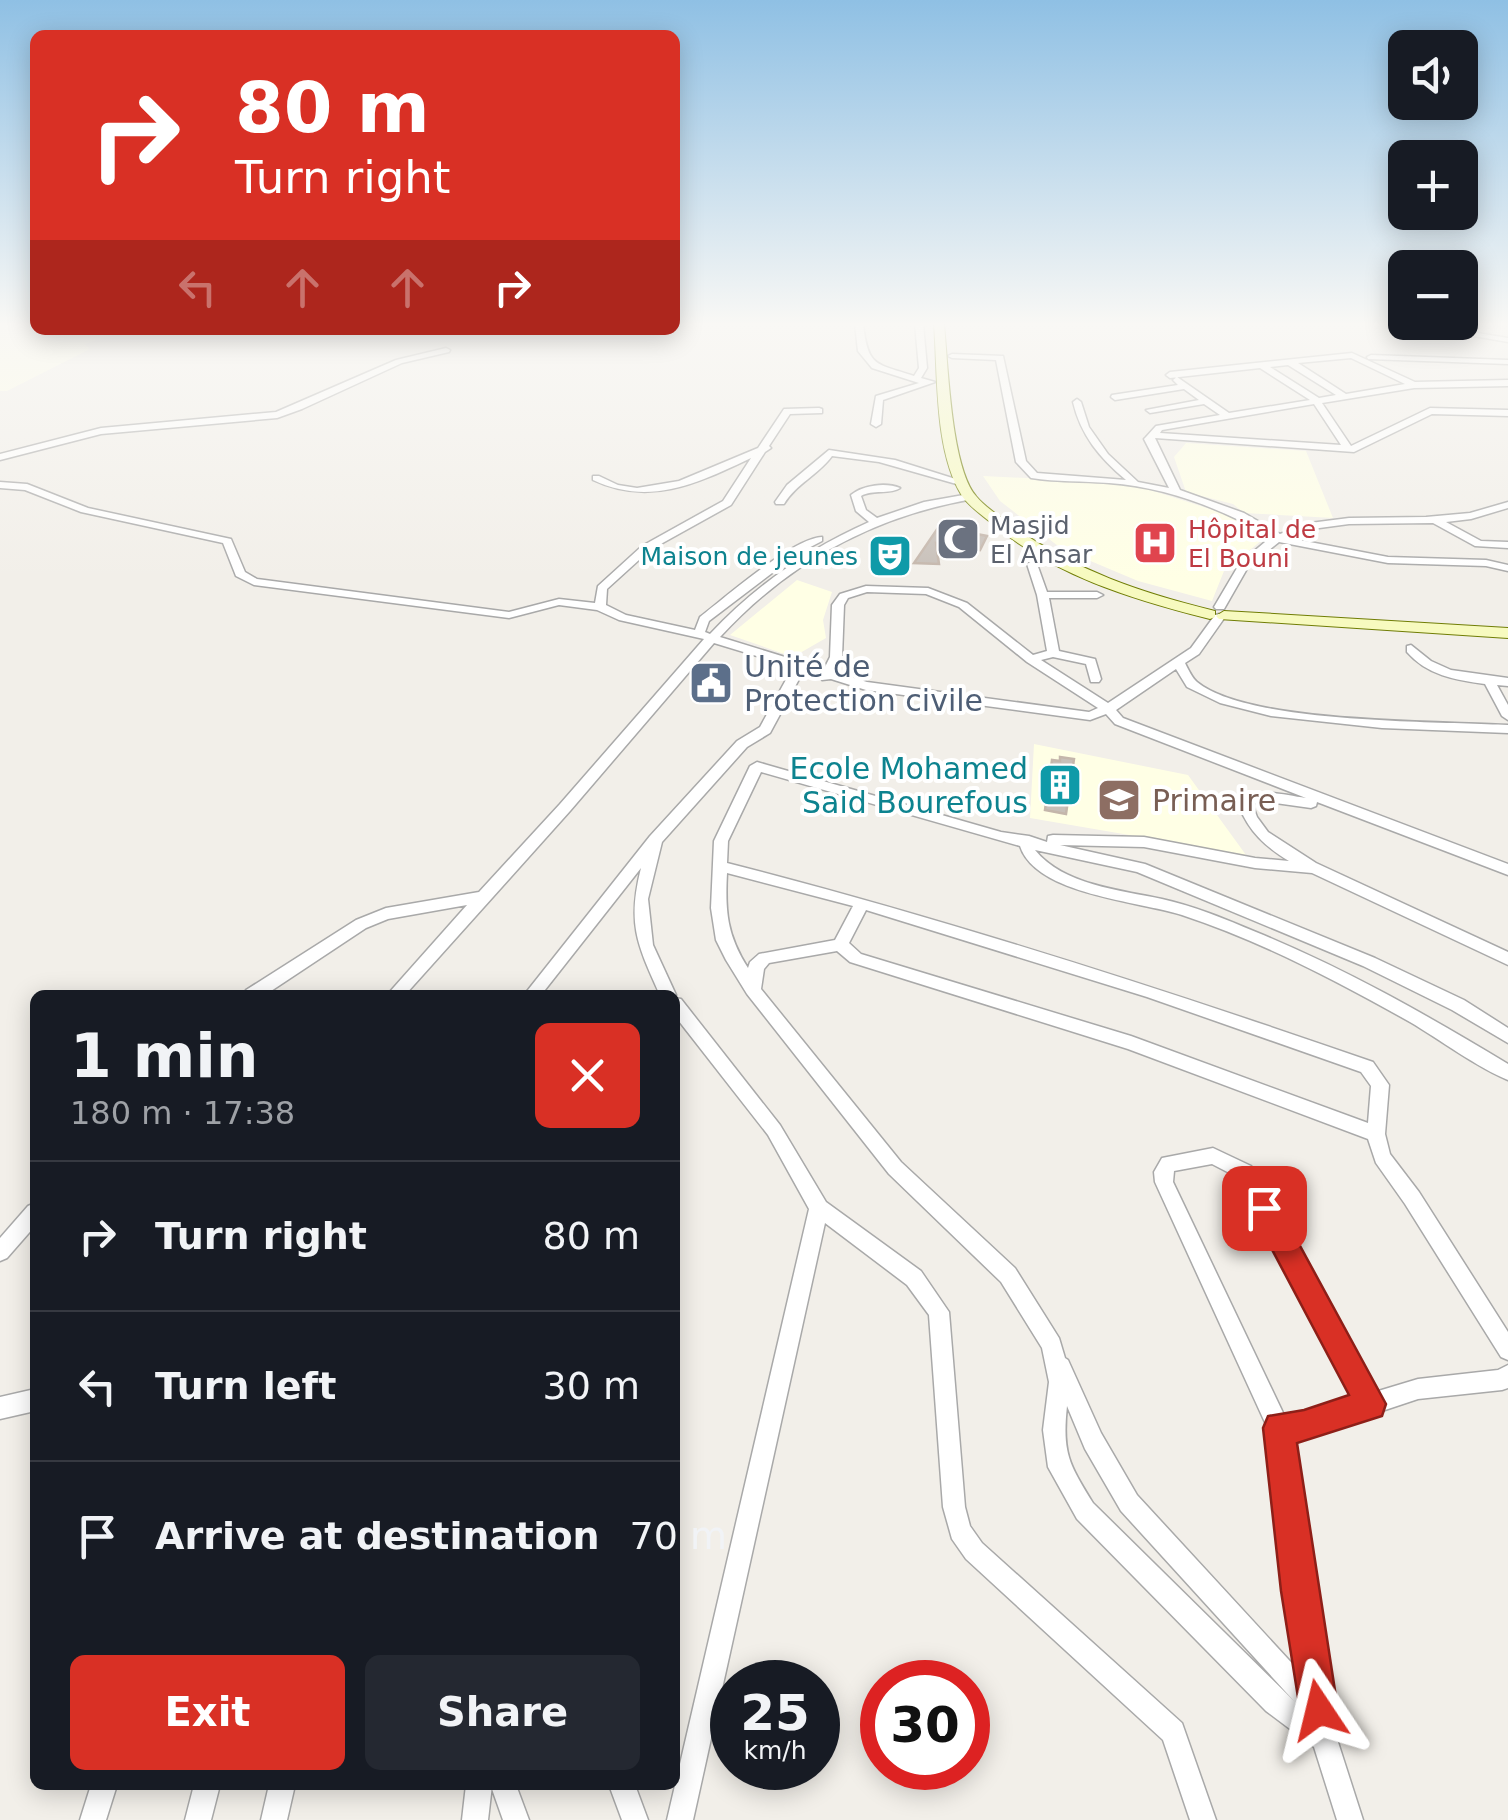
<!DOCTYPE html>
<meta charset="utf-8">
<style>
:root{--surface:#171b24;--page:#242831;--text:#f1f3f6;--muted:#9ea1a6;--line:#363941;--accent:#d93025}
body{margin:0;font-family:"DejaVu Sans",sans-serif;background:var(--page);color:var(--text);height:100vh;display:flex;flex-direction:column;font-size:38px;white-space:nowrap}
*{box-sizing:border-box;margin:0}
p{font-size:32px;color:var(--muted)}
.icon{flex:none;width:55px;height:55px;fill:none;stroke:currentColor;stroke-width:2;stroke-linecap:round;stroke-linejoin:round}
.map{position:relative;flex:1;overflow:hidden}
.side{position:absolute;left:30px;top:990px;width:650px;height:800px;display:flex;flex-direction:column;background:var(--surface);border-radius:15px;box-shadow:0 5px 25px #0003}
.side>*{flex:none}
.top-card{position:absolute;left:30px;top:30px;width:650px;height:305px;border-radius:15px;box-shadow:0 5px 25px #0003;background:#d93025;color:#fff;overflow:hidden}
.controls{position:absolute;left:1388px;top:30px;display:grid;gap:20px}
.controls a{display:grid;place-items:center;width:90px;height:90px;border-radius:15px;background:var(--surface);box-shadow:0 5px 25px #0003;font-size:50px}
.speed{position:absolute;left:710px;top:1660px;display:flex;gap:20px;font-size:50px;font-weight:700;text-align:center}
.speed>*{display:grid;place-content:center;width:130px;height:130px;border-radius:50%;background:var(--surface);box-shadow:0 5px 25px #0003;line-height:1}
.speed small{font-size:25px;font-weight:400}
.speed .limit{border:15px solid #d22;background:#fff;color:#111}
.pin{position:absolute;display:grid;place-items:center;width:85px;height:85px;color:#fff;margin:-42px;border-radius:20px;box-shadow:0 5px 15px #0006}
.me{position:absolute;width:110px;margin:-55px;rotate:350deg;stroke-linejoin:round;filter:drop-shadow(0 0 8px #0008)}
.turn{display:flex;align-items:center;gap:35px;height:210px;padding:0 40px;font-size:45px}
.turn .icon{width:130px;height:130px;stroke-width:2.5}
.turn b{display:block;font-size:70px;line-height:85px}
.lanes{display:flex;align-items:center;height:95px;padding:0 40px;background:#0003;justify-content:center;gap:50px;direction:ltr}
.lanes .off{opacity:.35}
.round{display:grid;place-items:center;flex:none;width:105px;height:105px;border-radius:15px;background:var(--page)}
.summary{display:flex;align-items:center;justify-content:space-between;height:170px;padding:0 40px}
h1{font-size:60px;font-weight:800;line-height:75px}
.cta{display:flex;gap:20px;margin-top:auto;padding:20px 40px}
.cta a{flex:1;height:115px;border-radius:15px;background:var(--accent);color:#fff;font-size:40px;font-weight:800;line-height:115px;text-align:center}
.cta a+a{background:var(--page);color:var(--text)}
ul{padding:0;list-style:none}
li{display:flex;align-items:center;gap:30px;height:150px;padding:0 40px;border-top:2px solid var(--line)}
li div{flex:1}
li b{display:block;font-size:38px}
li em{font-style:normal}
.map>svg:first-child{display:block}
.education{fill:#ffffe5}
.building{fill:#c7bfb8;stroke:#c4b6ab;stroke-width:2.5}
.lines{fill:none;stroke-linecap:round;stroke-linejoin:round}
.minor-casing{stroke:#a9a9a9;stroke-width:3}
.secondary-casing{stroke:#707d05;stroke-width:2}
.minor{fill:#fff;fill-rule:evenodd}
.secondary{fill:#f7fabf;fill-rule:evenodd}
.route{fill:#d93025;stroke:#8d1f18;stroke-width:2.5}
.labels{text-anchor:middle;dominant-baseline:central;stroke-width:8;stroke-linejoin:round;paint-order:stroke}
.far-worship-label{font-size:25px;fill:#5b616d;stroke:#fff;text-anchor:start}
.far-health-label{font-size:25px;fill:#be3a42;stroke:#fff;text-anchor:start}
.far-culture-label{font-size:25px;fill:#0d838f;stroke:#fff;text-anchor:end}
.service-label{font-size:30px;fill:#4e5e75;stroke:#fff;text-anchor:start}
.culture-label{font-size:30px;fill:#0d838f;stroke:#fff;text-anchor:end}
.education-label{font-size:30px;fill:#785e54;stroke:#fff;text-anchor:start}
</style>
<div class="map">
<svg width="1508" height="1820" viewBox="0 0 1508 1820">
<rect width="100%" height="100%" fill="#f2efe9"/>
<path class="education" d="M0,324H35V330H131L84,344L90,349L7,391H0Z
M1186,443L1306,451L1333,518L1244,513L1233,504L1186,492L1174,457Z
M983,476L1110,482L1144,488L1235,517L1267,536L1224,571L1212,601L1138,581L1062,549L1000,501Z
M797,580L832,592L823,620L826,638L793,657L730,635Z
M1034,744L1188,775L1246,855L1030,818Z"/>
<path class="building" d="M940,525L956,530L987,536L980,550L936,543L939,564L914,563Z
M1060,757L1074,759L1066,814L1045,810L1052,760L1060,761Z"/>
<g class="lines">
<defs>
<path id="minor" d="M855,324H863C868,368 876,363 914,376L919,368L915,324H923L927,368L921,378L935,382L883,400L881,424L876,427L871,424L876,396L919,383L872,368L858,351Z
M1404,324H1422L1508,338V342Z
M446,348L450,350L449,352L402,363L302,409L277,418L101,434L0,460V454L101,428L276,412L396,360Z
M1352,353L1415,382L1508,380V386L1414,388L1322,403L1351,446L1430,408L1508,410V416L1432,414L1354,452L1155,438L1180,490L1244,513L1280,534L1310,523L1349,518L1426,517L1470,513L1508,502V508L1471,519L1446,522L1481,541L1508,542V548L1475,546L1433,523L1349,524L1312,529L1289,538L1388,557L1486,560L1508,565V571L1486,566L1388,563L1279,542L1248,567L1224,609H1216L1214,607L1240,563L1271,537C1222,509 1166,487 1109,483C1083,481 1056,482 1031,478L1016,462L996,360L952,358L948,356L952,354L1003,356L1026,461L1037,473L1126,480C1100,458 1081,436 1073,402L1077,399L1081,402L1089,427L1108,454L1138,482L1169,488L1144,439L1146,437L1156,426L1220,415L1204,404L1150,413L1146,410L1199,400L1184,389L1115,400L1111,397L1112,395L1178,385L1173,380L1177,377L1229,413L1310,400L1260,368L1170,378L1166,375L1170,372ZM1351,358L1405,384L1346,394L1298,363ZM1288,365L1336,395L1319,398L1270,367ZM1314,404L1341,445L1160,433L1162,430Z
M1371,355L1508,360V364L1368,359L1367,357Z
M819,408L822,409V413L790,414L769,446L771,448L765,452L731,505L650,550L607,589L606,605L626,615L695,630L700,617C726,597 793,538 822,537V541L797,554L709,621L705,632L710,634C755,586 808,549 869,522L856,511L851,495C863,485 886,482 900,488C889,495 873,489 861,496L866,510L877,518L924,502L969,494L974,497L973,499C874,516 788,563 720,637L824,669L830,657L832,605L840,594L866,586L928,588L967,603L1033,655L1047,651L1037,595L1027,564L1032,561L1037,564L1047,592H1097L1103,595L1097,598H1049L1059,651L1095,659L1101,679L1099,682H1091L1086,664L1053,657L1041,660L1108,703L1191,648L1215,615L1219,614L1225,617L1199,654L1185,663C1188,669 1192,678 1197,682C1248,724 1439,721 1508,725V733L1382,728L1271,716L1220,703L1187,687L1176,669L1116,710L1123,718L1508,864V875L1317,802L1316,806L1311,808L1268,802L1255,803L1253,806L1257,817L1268,832L1316,863L1508,952V965L1312,873L1255,868L1144,847L1060,845L1145,864L1375,958L1464,1000L1508,1028V1043L1452,1010L1363,966L1137,872L1035,850C1063,885 1120,890 1162,899C1194,906 1225,919 1256,932C1344,968 1427,1015 1508,1064V1080C1478,1068 1439,1039 1410,1022C1337,981 1261,941 1182,915C1139,901 1036,895 1020,846L761,772L728,841L727,863C946,919 1160,988 1373,1062L1389,1085L1385,1134L1390,1154L1419,1192L1508,1332V1360L1501,1357L1405,1204L1376,1163L1368,1139L1128,1049L850,962L837,951L769,963L764,969L761,989L901,1162L1015,1268L1059,1338L1065,1358L1068,1360L1101,1433L1137,1495L1300,1672L1287,1591L1268,1429L1155,1182L1154,1172L1162,1158L1213,1148L1251,1166L1375,1392L1418,1379L1498,1370L1508,1365V1388L1502,1390L1418,1399L1304,1437L1291,1438L1311,1591L1337,1739L1363,1820H1337L1314,1747L1266,1711L1077,1519L1048,1467L1043,1430L1049,1382L1042,1348L1001,1282L889,1174L747,994L726,960L716,940L711,908L714,841L750,766L757,762L1001,832L1029,836L1047,842L1048,836L1053,835L1144,837L1255,858L1289,861C1266,847 1249,832 1239,806C1254,785 1283,795 1306,798L1115,724L1106,714L1090,720L866,690L831,679L822,680L821,676L804,670L770,733L747,747L662,842L648,899L653,945L676,995L675,997V995H660C637,944 627,924 641,868L541,995H524L650,836L737,741L760,727L793,667L714,643L570,811L405,995H387L467,905L388,919L366,928L265,995H244L246,990L356,920L386,908L479,892L560,804L704,639L619,620L597,610L559,605L509,618L254,585L236,576L223,543L81,512L25,490L0,488V482L27,484L88,508L231,539L245,572L257,579L509,612L559,599L595,603L598,586L642,546L723,501L751,458C698,483 650,507 593,480V476H599L618,485L637,488L679,481L758,448L784,409ZM867,592L926,594L959,607L1027,662L1098,708L1089,712L867,682L834,672L842,657L844,605L848,598ZM727,873L853,906L835,940L759,954L750,962L748,968C727,935 725,912 727,873ZM866,910L1147,997L1361,1072L1371,1086L1368,1123L1131,1036L861,954L849,943ZM1212,1164L1239,1178L1356,1399L1304,1415L1285,1417L1173,1182L1174,1171ZM1067,1406L1085,1449L1121,1511L1294,1701L1093,1503C1069,1464 1062,1453 1067,1406Z
M829,450L895,460L965,482L960,485L879,462L832,456C818,475 796,484 784,504H776L775,502L787,485Z
M1411,645L1431,661L1451,670L1508,678V686L1497,685L1508,705V720L1502,716L1485,684C1455,680 1427,675 1407,652V646Z
M675,998L681,999L780,1125L826,1202L921,1271L949,1312L965,1507L970,1526L982,1543L1182,1723L1216,1820H1190L1163,1740L966,1559L952,1539L943,1507L929,1315L907,1285L825,1223L693,1820H667L809,1209L768,1135L675,1016Z
M35,1203V1226L7,1258L0,1261V1238L28,1206Z
M35,1389V1411L0,1419V1397Z
M91,1785H117L106,1820H80Z
M194,1785H220L211,1820H185Z
M269,1785H295L287,1820H261Z
M466,1785H492L488,1820H462Z
M494,1785H516L529,1820H503L492,1789Z
M609,1785H635L648,1820H622Z"/>
<path id="secondary" d="M934,324H944C948,364 951,467 976,496C984,506 1000,517 1011,525C1073,570 1142,593 1215,611V617L1210,619C1131,599 1052,575 989,521C980,514 967,504 962,496C934,451 938,375 934,324Z
M1224,611L1508,628V638L1219,619L1216,616Z"/>
</defs>
<use href="#minor" class="minor-casing"/>
<use href="#secondary" class="secondary-casing"/>
<use href="#minor" class="minor"/>
<use href="#secondary" class="secondary"/>
</g>
<linearGradient id="sky" x2="0" y2="1"><stop stop-color="#8fc0e4"/><stop offset="0.56" stop-color="#f9f8f5"/><stop offset="1" stop-color="#f9f8f5" stop-opacity="0"/></linearGradient>
<rect width="1508" height="579" fill="url(#sky)"/>
<path class="route" d="M1264,1194L1274,1198L1386,1404L1382,1416L1297,1443L1338,1710L1332,1723L1319,1729L1306,1723L1300,1710L1281,1591L1263,1428L1268,1416L1304,1410L1349,1395L1250,1208L1254,1198Z"/>
<defs>
<symbol id="mosque-square" viewBox="-11 -11 22 22"><rect x="-9" y="-9" width="18" height="18" rx="4" fill="#6b7280" stroke="#fff"/><path d="M3.5-4.9A6 6 0 1 0 3.5 4.9A5 5 0 1 1 3.5-4.9Z" fill="#fff"/></symbol>
<symbol id="hospital-square" viewBox="-11 -11 22 22"><rect x="-9" y="-9" width="18" height="18" rx="4" fill="#e0444e" stroke="#fff"/><path d="M-5-5h3v3.5h4V-5h3V5h-3V1.5h-4V5h-3Z" fill="#fff"/></symbol>
<symbol id="theatre-square" viewBox="-11 -11 22 22"><rect x="-9" y="-9" width="18" height="18" rx="4" fill="#0f9aa8" stroke="#fff"/><path d="M-5-5.5Q0-4 5-5.5V0Q5 5 0 6Q-5 5-5 0ZM-3.3-2.5H-1v1.5H-3.3ZM1-2.5H3.3v1.5H1ZM-2.8 1Q0 5.5 2.8 1Z" fill="#fff"/></symbol>
<symbol id="civic-square" viewBox="-11 -11 22 22"><rect x="-9" y="-9" width="18" height="18" rx="4" fill="#5c6f8a" stroke="#fff"/><path d="M-.6-6.5H3V-4.5H.6V-3L4-1V1h2V6H-6V1h2V-1L-.6-3ZM-1.2 2.5V6h2.4V2.5Z" fill="#fff"/></symbol>
<symbol id="building-square" viewBox="-11 -11 22 22"><rect x="-9" y="-9" width="18" height="18" rx="4" fill="#0f9aa8" stroke="#fff"/><path d="M-4-6H4V6H1V3H-1V6H-4ZM-2.5-4.3h1.7v1.8h-1.7ZM.8-4.3h1.7v1.8H.8ZM-2.5-1h1.7V.8h-1.7ZM.8-1h1.7V.8H.8Z" fill="#fff"/></symbol>
<symbol id="school-square" viewBox="-11 -11 22 22"><rect x="-9" y="-9" width="18" height="18" rx="4" fill="#8d6e63" stroke="#fff"/><path d="M0-5L7-2L0 1L-7-2ZM-4 1L0 2.5L4 1V4Q0 6-4 4Z" fill="#fff"/></symbol>
</defs>
<g fill-rule="evenodd">
<use href="#mosque-square" x="933" y="514" width="50" height="50"/>
<use href="#hospital-square" x="1130" y="518" width="50" height="50"/>
<use href="#theatre-square" x="865" y="531" width="50" height="50"/>
<use href="#civic-square" x="686" y="658" width="50" height="50"/>
<use href="#building-square" x="1035" y="760" width="50" height="50"/>
<use href="#school-square" x="1094" y="775" width="50" height="50"/>
</g>
<g class="labels">
<g class="far-worship-label">
<text x="990" y="525">Masjid<tspan x="990" dy="29">El Ansar</tspan></text>
</g>
<g class="far-health-label">
<text x="1188" y="529">Hôpital de<tspan x="1188" dy="29">El Bouni</tspan></text>
</g>
<g class="far-culture-label">
<text x="858" y="556">Maison de jeunes</text>
</g>
<g class="service-label">
<text x="744" y="666">Unité de<tspan x="744" dy="34">Protection civile</tspan></text>
</g>
<g class="culture-label">
<text x="1028" y="768">Ecole Mohamed<tspan x="1028" dy="34">Said Bourefous</tspan></text>
</g>
<g class="education-label">
<text x="1152" y="800">Primaire</text>
</g>
</g>
</svg>
<div class="controls">
<a><svg class="icon" aria-label="sound" viewBox="0 0 24 24"><path d="M4 9h4l5-4v14l-5-4H4zM17 9q2 3 0 6"/></svg></a>
<a>+</a>
<a>−</a>
</div>
<div class="speed"><div>25<small>km/h</small></div><div class="limit">30</div></div>
<div class="pin" style="left:1264px;top:1208px;background:#d93025"><svg class="icon" aria-label="arrive" viewBox="0 0 24 24"><path d="M6 21V4h12l-3 4 3 4H6"/></svg></div>
<svg class="me" style="left:1319px;top:1710px" viewBox="-20 -20 40 40"><path d="M0-17L14 15 0 8-14 15z" fill="#d93025" stroke="#fff" stroke-width="4"/></svg>
<div class="top-card">
<div class="turn"><svg class="icon" aria-label="right" viewBox="0 0 24 24"><path d="M7 20v-9h11M14 6l5 5-5 5"/></svg><div><b>80 m</b>Turn right</div></div>
<div class="lanes"><svg class="icon off" aria-label="left" viewBox="0 0 24 24"><path d="M17 20v-9H6M10 6l-5 5 5 5"/></svg><svg class="icon off" aria-label="ahead" viewBox="0 0 24 24"><path d="M12 20V5M6 11l6-6 6 6"/></svg><svg class="icon off" aria-label="ahead" viewBox="0 0 24 24"><path d="M12 20V5M6 11l6-6 6 6"/></svg><svg class="icon" aria-label="right" viewBox="0 0 24 24"><path d="M7 20v-9h11M14 6l5 5-5 5"/></svg></div>
</div>
<section class="side">
<div class="summary"><div><h1>1 min</h1><p>180 m · 17:38</p></div><a class="round" style="background:#d93025;color:#fff"><svg class="icon" aria-label="close" viewBox="0 0 24 24"><path d="M6 6l12 12M18 6L6 18"/></svg></a></div>
<ul>
<li><svg class="icon" aria-label="right" viewBox="0 0 24 24"><path d="M7 20v-9h11M14 6l5 5-5 5"/></svg><div><b>Turn right</b></div><em>80 m</em></li>
<li><svg class="icon" aria-label="left" viewBox="0 0 24 24"><path d="M17 20v-9H6M10 6l-5 5 5 5"/></svg><div><b>Turn left</b></div><em>30 m</em></li>
<li><svg class="icon" aria-label="arrive" viewBox="0 0 24 24"><path d="M6 21V4h12l-3 4 3 4H6"/></svg><div><b>Arrive at destination</b></div><em>70 m</em></li>
</ul>
<div class="cta"><a>Exit</a><a>Share</a></div>
</section>
</div>
